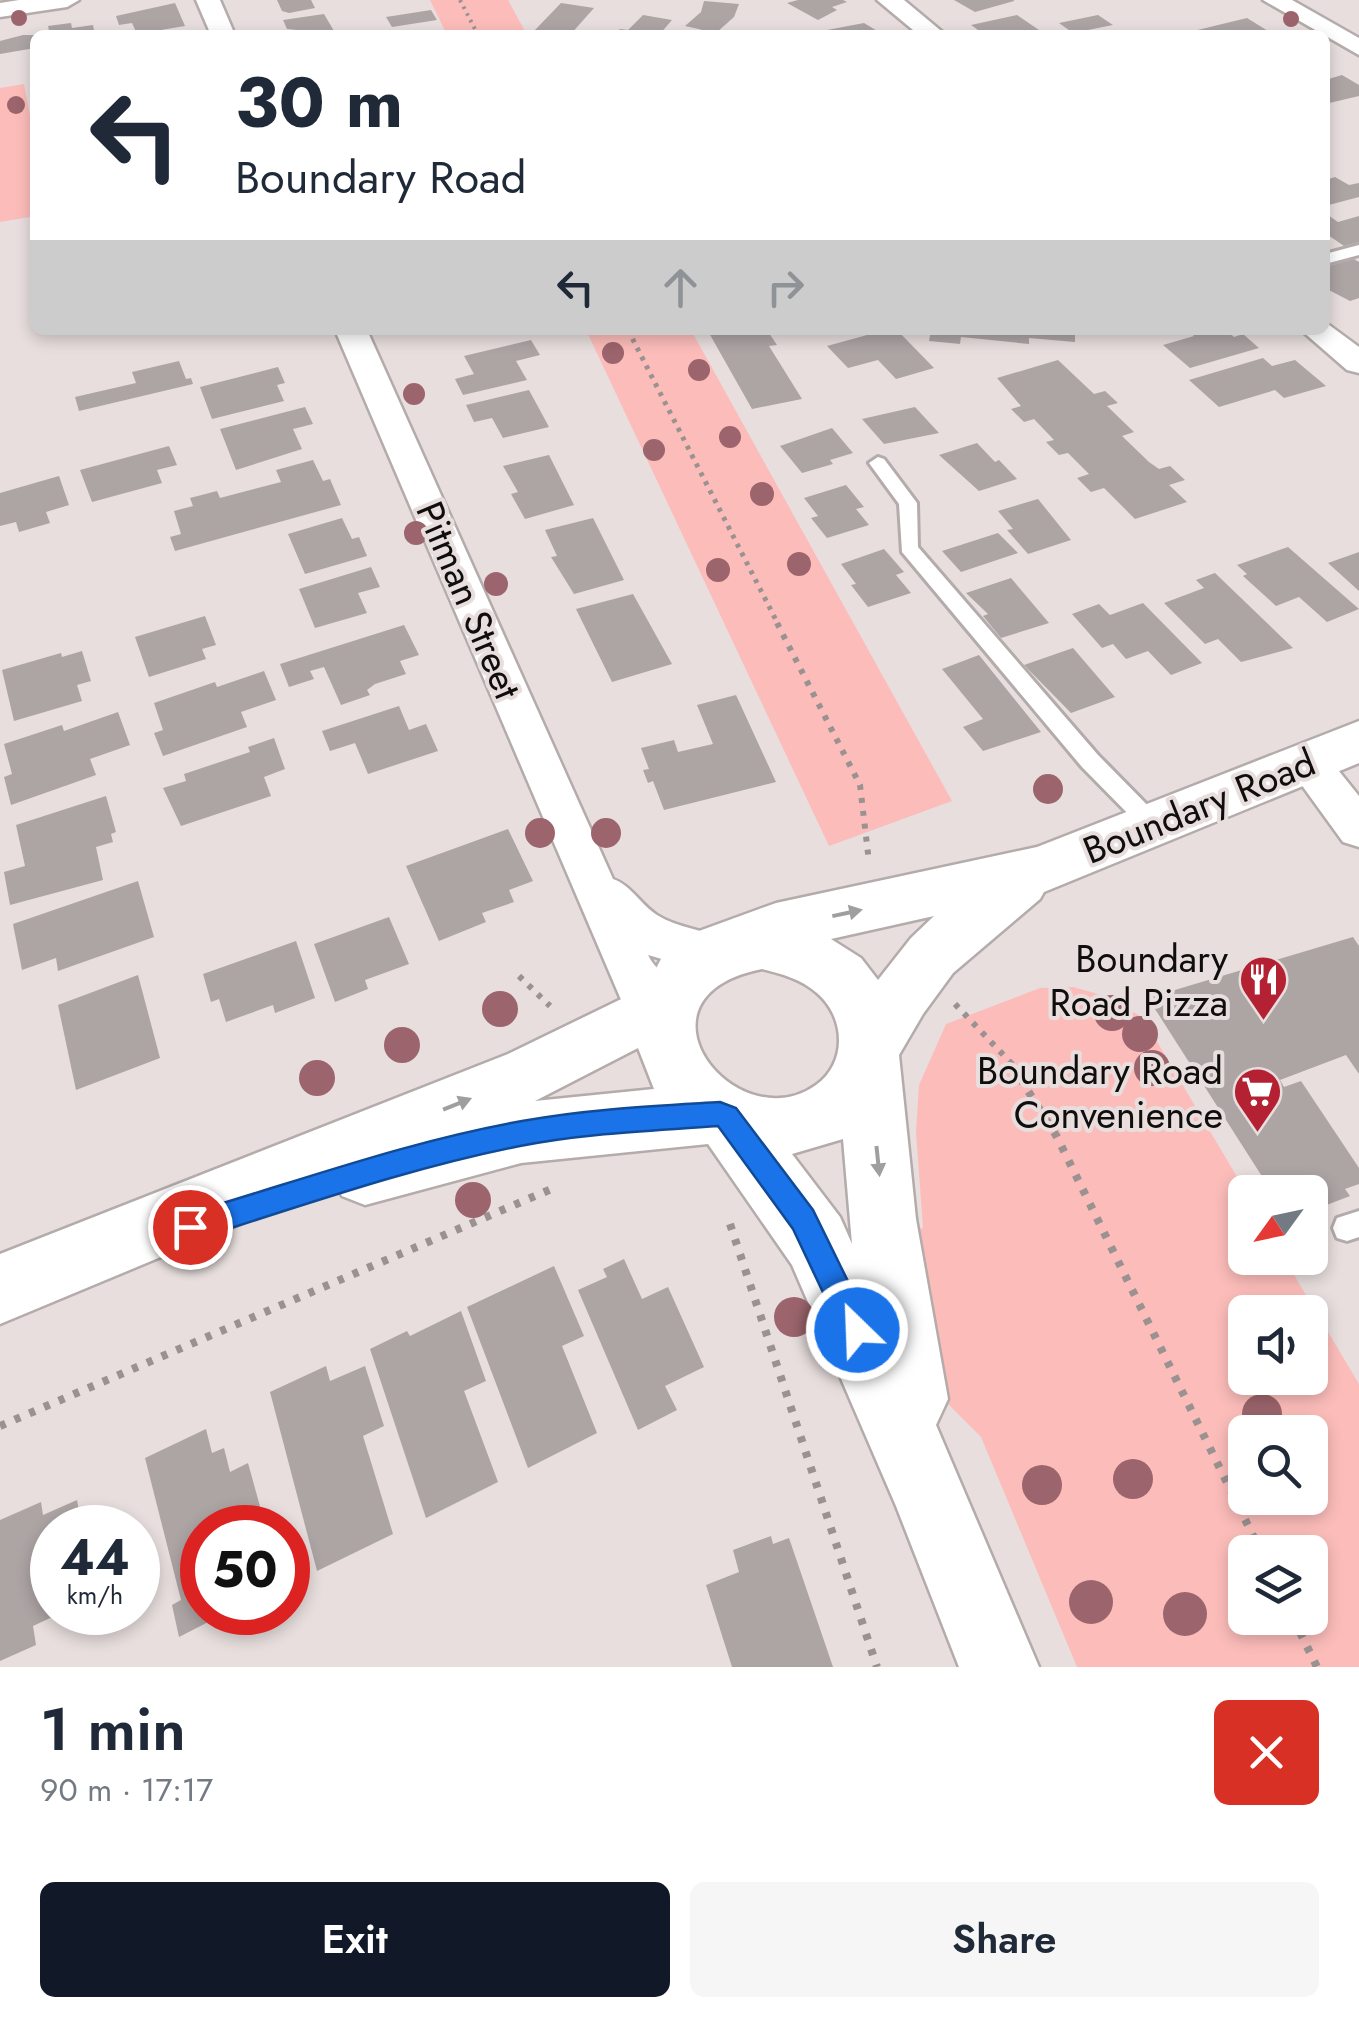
<!DOCTYPE html>
<meta charset="utf-8">
<style>
:root{--surface:#fff;--page:#f6f6f7;--text:#1f2937;--muted:#747a83;--accent:#111827}
body{margin:0;font-family:Jost,sans-serif;background:var(--page);color:var(--text);height:100vh;display:flex;flex-direction:column;font-size:38px;white-space:nowrap}
*{box-sizing:border-box;margin:0}
p{font-size:32px;color:var(--muted)}
.icon{flex:none;width:55px;height:55px;fill:none;stroke:currentColor;stroke-width:2;stroke-linecap:round;stroke-linejoin:round}
.map{position:relative;height:1667px;overflow:hidden}
.sheet{display:flex;flex-direction:column;background:var(--surface);flex:1}
.sheet>*{flex:none}
.top-card{position:absolute;left:30px;top:30px;width:1300px;height:305px;border-radius:15px;box-shadow:0 5px 15px #0003;background:#fff;color:var(--text);overflow:hidden}
.needle{width:65px;rotate:237deg}
.buttons{position:absolute;left:1228px;top:1175px;display:grid;gap:20px}
.buttons a{display:grid;place-items:center;width:100px;height:100px;border-radius:15px;background:var(--surface);box-shadow:0 5px 15px #0003;font-size:50px}
.speed{position:absolute;left:30px;top:1505px;display:flex;gap:20px;font-size:50px;font-weight:700;text-align:center}
.speed>*{display:grid;place-content:center;width:130px;height:130px;border-radius:50%;background:var(--surface);box-shadow:0 5px 15px #0003;line-height:1}
.speed small{font-size:25px;font-weight:400}
.speed .limit{border:15px solid #d22;background:#fff;color:#111}
.pin{position:absolute;display:grid;place-items:center;width:85px;height:85px;color:#fff;margin:-42px;border:5px solid #fff;border-radius:50%;box-shadow:0 2px 10px #0007}
.me{position:absolute;width:110px;margin:-55px;rotate:336deg;stroke-linejoin:round;filter:drop-shadow(0 0 8px #0008)}
.turn{display:flex;align-items:center;gap:35px;height:210px;padding:0 40px;font-size:45px}
.turn .icon{width:130px;height:130px;stroke-width:2.5}
.turn b{display:block;font-size:70px;line-height:85px}
.lanes{display:flex;align-items:center;height:95px;padding:0 40px;background:#0003;justify-content:center;gap:50px;direction:ltr}
.lanes .off{opacity:.35}
.round{display:grid;place-items:center;flex:none;width:105px;height:105px;border-radius:15px;background:var(--page)}
.overview{display:flex;align-items:center;justify-content:space-between;height:170px;padding:0 40px}
h1{font-size:60px;font-weight:600;line-height:75px}
.button{display:flex;gap:20px;margin-top:auto;padding:20px 40px}
.button a{flex:1;height:115px;border-radius:15px;background:var(--accent);color:#fff;font-size:40px;font-weight:600;line-height:115px;text-align:center}
.button a+a{background:var(--page);color:var(--text)}
.map>svg:first-child{display:block}
.green{fill:#fcbdba;fill-rule:evenodd}
.building{fill:#ada4a4}
.lines{fill:none;stroke-linecap:round;stroke-linejoin:round}
.lane-casing{stroke:#b4abab;stroke-width:6}
.street-casing{stroke:#b4abab;stroke-width:5}
.secondary-casing{stroke:#b4abab;stroke-width:5}
.path-far3{stroke:#999291;stroke-width:4;stroke-dasharray:2.5 5;stroke-linecap:butt}
.path-far2{stroke:#999291;stroke-width:5;stroke-dasharray:4 6;stroke-linecap:butt}
.path-far1{stroke:#999291;stroke-width:6;stroke-dasharray:5 8;stroke-linecap:butt}
.path{stroke:#999291;stroke-width:8;stroke-dasharray:6 10;stroke-linecap:butt}
.lane{fill:#fff;fill-rule:evenodd}
.street{fill:#fff;fill-rule:evenodd}
.secondary{fill:#fff;fill-rule:evenodd}
.tree{fill:#9c646c}
.oneway{fill:#9f9f9e}
.route{fill:#1a73e8;stroke:#114b97;stroke-width:2.5}
.labels{text-anchor:middle;dominant-baseline:central;stroke-width:8;stroke-linejoin:round;paint-order:stroke}
.street-label{font-size:38px;fill:#100e0d;stroke:#e7dedd}
.poi-label{font-size:38px;fill:#100e0d;stroke:#e7dedd;text-anchor:end}
</style>
<div class="map">
<svg width="1359" height="1667" viewBox="0 0 1359 1667">
<rect width="100%" height="100%" fill="#e7dedd"/>
<path class="green" d="M430,0H508L527,35H447Z
M24,84L35,142V216L0,222V88Z
M586,330H691L952,801L829,846Z
M1073,987L1109,997L1143,1018L1246,1192L1245,1258H1284L1359,1384V1667H1077L981,1437L949,1405L940,1388L907,1232L923,1228L916,1132L919,1085L946,1024L1040,988ZM1245,1312H1310V1378H1245ZM1245,1432H1310V1498H1245ZM1245,1552H1310V1618H1245Z"/>
<path class="building" d="M277,0H311L315,8L289,13L282,11Z
M798,0H843L847,2L832,7L837,10L818,20L787,3Z
M954,0H1014V1L975,12Z
M704,1L739,4L734,17L716,33L685,26L701,12Z
M175,3L185,26L137,34L132,23L119,25L116,16Z
M561,3L594,8L570,35L535,30Z
M431,10L437,20L392,27L386,17Z
M324,14L334,31L299,35L297,30L287,29L283,20Z
M643,15L672,20L659,35H614L620,29L628,30Z
M1017,15L1039,30L985,35L971,25Z
M1098,15L1113,25L1073,33L1059,23Z
M1247,18L1268,31L1248,35H1177Z
M71,23L72,28L93,25L95,35H50L48,26Z
M864,23L884,35H833L827,30Z
M23,35H35V48L0,54V41Z
M1342,75L1359,85V96L1325,104V80Z
M1335,177L1349,185L1359,183V197L1325,206V180Z
M1325,213L1338,222L1359,216V242L1344,246L1325,233Z
M1354,259L1359,262V298L1350,301L1325,288V267Z
M728,330H767L777,345L769,346L802,399L752,409L709,333Z
M862,330H897L934,368L896,379L878,360L848,368L827,346L867,335Z
M931,330H1075V342L1029,338V344L961,337L960,344L929,341Z
M1187,330H1226L1234,337L1243,334L1259,348L1190,368L1163,345L1194,336Z
M531,340L540,355L516,361L527,380L463,395L455,379L474,374L464,356Z
M1263,358L1272,366L1295,360L1326,386L1284,398L1275,390L1219,407L1189,380Z
M1058,360L1094,394L1105,391L1118,403L1107,406L1134,432L1122,436L1149,462L1159,469L1170,466L1185,480L1169,485L1187,502L1135,519L1104,488L1091,492L1077,478L1089,474L1068,453L1059,455L1046,442L1054,440L1034,419L1024,422L1011,409L1021,406L997,378Z
M179,361L186,379L191,378L193,384L79,411L75,397L136,383L132,372Z
M278,367L285,383L277,385L284,401L212,419L200,387Z
M529,390L549,427L503,438L492,418L474,422L466,405Z
M305,407L313,424L293,429L302,449L236,470L220,429Z
M915,407L939,433L884,444L862,419Z
M832,428L853,453L830,460L833,464L802,473L780,446Z
M977,443L995,462L999,460L1017,479L979,491L939,455Z
M169,446L177,465L157,470L162,483L92,502L80,470Z
M549,455L574,505L525,519L511,494L518,492L503,466Z
M313,460L323,481L330,479L341,505L175,551L170,537L181,534L174,511L193,506L190,498L217,491L220,498L281,482L276,470Z
M59,476L69,505L46,512L50,523L19,532L16,522L0,526V493Z
M846,485L864,507L856,509L869,525L827,538L811,518L818,516L804,498Z
M1038,499L1071,540L1028,554L1007,530L1013,529L998,511Z
M342,518L352,539L359,537L367,556L305,574L288,534Z
M593,518L624,580L574,594L551,557L557,556L545,530Z
M998,533L1018,553L961,572L942,551Z
M1288,547L1359,609L1327,622L1299,597L1276,606L1243,576L1247,574L1237,565Z
M884,549L904,572L896,575L911,593L868,607L851,585L856,584L841,564Z
M1359,552V591L1328,563Z
M371,567L380,587L358,593L367,613L315,628L299,589Z
M1215,573L1293,648L1241,662L1218,639L1205,644L1164,603L1204,588L1196,580Z
M1011,578L1049,623L1001,638L983,616L988,614L966,593Z
M633,594L672,664L612,682L576,609Z
M1143,603L1202,663L1171,675L1148,651L1126,659L1113,644L1102,648L1072,614L1099,604L1110,615Z
M205,616L216,645L202,649L206,659L149,677L135,637Z
M404,625L419,655L400,661L406,674L375,684L367,690L370,695L341,705L324,667L310,671L314,679L289,687L280,664Z
M1073,648L1115,697L1071,713L1024,665Z
M82,651L91,681L77,685L82,701L14,721L2,670L61,653L62,657Z
M979,655L1041,732L983,751L963,727L983,719L942,669Z
M264,671L276,700L241,712L247,727L163,756L154,733L163,730L154,703L215,682L217,687Z
M736,695L776,782L664,810L653,781L648,783L643,770L649,769L641,748L674,740L678,752L713,744L697,705Z
M399,706L409,730L426,724L438,751L368,774L355,743L330,751L322,731Z
M118,712L130,745L90,759L96,775L11,805L4,777L12,774L4,744L62,725L64,731Z
M274,738L285,769L264,777L271,796L181,826L163,788L186,781L184,774L250,752L248,747Z
M106,796L116,832L111,834L113,842L96,847L103,880L10,905L4,872L25,866L16,825Z
M508,829L533,881L509,890L514,902L482,913L486,922L439,941L406,866Z
M138,881L154,937L58,971L56,958L22,970L13,924Z
M389,917L409,964L365,980L368,989L335,1002L314,944Z
M1353,937L1359,946V1074L1346,1055L1280,1080L1284,1087L1301,1081L1359,1168V1184L1345,1189L1350,1196L1324,1206L1319,1198L1310,1201V1192H1272L1148,998Z
M296,941L315,998L275,1013L273,1005L226,1022L219,999L211,1002L203,974Z
M138,975L160,1058L76,1090L58,1005Z
M624,1259L642,1299L668,1287L704,1367L665,1386L677,1410L638,1430L578,1290L607,1277L603,1269Z
M554,1266L584,1336L562,1346L597,1433L528,1468L467,1307Z
M461,1311L486,1381L464,1391L498,1482L426,1518L370,1349L407,1331L410,1336Z
M326,1366L330,1381L365,1366L384,1426L363,1436L393,1534L317,1571L270,1392Z
M206,1429L212,1453L224,1448L230,1472L248,1463L266,1528H202V1612H228L179,1637L172,1605L181,1600L145,1458Z
M77,1500L82,1528H52V1612H63L33,1626L36,1645L0,1661V1520L41,1502L43,1515Z
M771,1536L773,1544L789,1538L833,1667H732L706,1585L739,1572L733,1550Z"/>
<g class="lines">
<defs>
<path id="lane" d="M1359,245V255L1325,264V254Z
M878,457L884,459L917,503L918,547L1098,755L1161,819L1164,825L1161,831H1145L1082,767L902,552L899,504L869,463Z
M1359,1211V1237L1347,1241L1337,1238L1333,1228L1337,1218Z"/>
<path id="street" d="M19,0H79L67,7L0,17V3Z
M196,0H220L235,35H211Z
M877,0H904L946,35H919Z
M1263,0H1292L1359,38V55Z
M1325,322L1359,347V373L1347,370L1301,330H1325Z
M335,330H367L613,879C631,885 641,905 657,915C678,928 704,930 727,939L734,953L727,967L710,973L648,955C661,981 682,977 694,1002L686,1017L669,1024L622,1002Z
M1307,745L1322,750L1359,796V847L1343,842L1285,762L1292,750Z"/>
<path id="secondary" d="M1359,721V763L1044,892L1040,899L953,973L923,1014L899,1055L916,1219L948,1399L936,1425L1039,1667H959L896,1506L792,1265L708,1144L521,1163L365,1205L342,1196L336,1184L0,1324V1254L508,1054L646,987L662,957L699,931L776,903L1037,847ZM934,916L911,938L878,980L861,958L831,939ZM762,969C782,974 801,979 817,993C846,1018 847,1063 816,1085C736,1142 621,997 762,969ZM638,1048L654,1089L535,1101ZM843,1139L852,1244L840,1217L792,1154Z"/>
</defs>
<use href="#lane" class="lane-casing"/>
<use href="#street" class="street-casing"/>
<use href="#secondary" class="secondary-casing"/>
<path class="path-far3" d="M460,0L478,35"/>
<path class="path-far2" d="M628,330L779,626"/>
<path class="path-far1" d="M777,623L860,785L869,862
M519,976L550,1006
M955,1004L1011,1063L1022,1080"/>
<path class="path" d="M1020,1078L1057,1137L1261,1552
M730,1224L877,1667
M0,1426L556,1187
M1293,1618L1317,1667"/>
<use href="#lane" class="lane"/>
<use href="#street" class="street"/>
<use href="#secondary" class="secondary"/>
</g>
<g class="tree">
<circle cx="19" cy="18" r="8"/>
<circle cx="1291" cy="19" r="8"/>
<circle cx="16" cy="105" r="9"/>
<circle cx="613" cy="353" r="11"/>
<circle cx="699" cy="370" r="11"/>
<circle cx="414" cy="394" r="11"/>
<circle cx="730" cy="437" r="11"/>
<circle cx="654" cy="450" r="11"/>
<circle cx="762" cy="494" r="12"/>
<circle cx="416" cy="533" r="12"/>
<circle cx="799" cy="564" r="12"/>
<circle cx="718" cy="570" r="12"/>
<circle cx="496" cy="584" r="12"/>
<circle cx="1048" cy="789" r="15"/>
<circle cx="540" cy="833" r="15"/>
<circle cx="606" cy="833" r="15"/>
<circle cx="500" cy="1009" r="18"/>
<circle cx="1112" cy="1013" r="18"/>
<circle cx="1140" cy="1034" r="18"/>
<circle cx="402" cy="1045" r="18"/>
<circle cx="1152" cy="1068" r="18"/>
<circle cx="317" cy="1078" r="18"/>
<circle cx="473" cy="1200" r="18"/>
<circle cx="794" cy="1317" r="20"/>
<circle cx="1262" cy="1414" r="20"/>
<circle cx="1133" cy="1479" r="20"/>
<circle cx="1042" cy="1485" r="20"/>
<circle cx="1091" cy="1602" r="22"/>
<circle cx="1185" cy="1614" r="22"/>
</g>
<defs><path id="oneway-solid" d="M-6-.8H1V-3.2L6.5 0L1 3.2V.8H-6Z" transform="scale(2.5)"/></defs>
<g class="oneway">
<use href="#oneway-solid" transform="translate(847 913) rotate(-12)"/>
<use href="#oneway-solid" transform="translate(457 1104) rotate(-22)"/>
<use href="#oneway-solid" transform="translate(878 1161) rotate(84)"/>
</g>
<path class="route" d="M720,1102L736,1108L813,1210L867,1320L871,1330L867,1341L857,1345L846,1341L793,1229L718,1126C652,1131 585,1133 520,1146C408,1168 299,1207 190,1241L180,1237L176,1227L180,1217L190,1213C299,1181 409,1141 522,1121C587,1109 654,1106 720,1102Z"/>
<defs>
<symbol id="restaurant-pin" viewBox="-11 -11 22 30"><path d="M0 17L-7.5 6A9.5 9.5 0 1 1 7.5 6Z" fill="#b32132" stroke="#e7dedd"/><path d="M-5-6h1v4h1v-4h1v4h1v-4h1v5L-1.5 .5V6h-2V.5L-5-1ZM5-6V6H3V1.5H1.5Q1.5-4 5-6Z" fill="#fff"/></symbol>
<symbol id="supermarket-pin" viewBox="-11 -11 22 30"><path d="M0 17L-7.5 6A9.5 9.5 0 1 1 7.5 6Z" fill="#b32132" stroke="#e7dedd"/><path d="M-6-5.5h2.5l.6 2H6L4.5 2H-2.5L-4.4-4H-6ZM-1.5 3.2a1.3 1.3 0 1 0 .1 0ZM3 3.2a1.3 1.3 0 1 0 .1 0Z" fill="#fff"/></symbol>
</defs>
<g fill-rule="evenodd">
<use href="#restaurant-pin" x="1236" y="952" width="55" height="75"/>
<use href="#supermarket-pin" x="1230" y="1064" width="55" height="75"/>
</g>
<g class="labels">
<g class="street-label">
<text transform="translate(469 600) rotate(67)">Pitman Street</text>
<text transform="translate(1199 806) rotate(-22)">Boundary Road</text>
</g>
<g class="poi-label">
<text x="1228" y="958">Boundary<tspan x="1228" dy="44">Road Pizza</tspan></text>
<text x="1223" y="1070">Boundary Road<tspan x="1223" dy="44">Convenience</tspan></text>
</g>
</g>
</svg>
<div class="buttons">
<a><svg class="needle" viewBox="-14 -14 28 28"><path d="M0-13l5 13h-10z" fill="#e53935"/><path d="M0 13l5-13h-10z" fill="#747a83"/></svg></a>
<a><svg class="icon" aria-label="sound" viewBox="0 0 24 24"><path d="M4 9h4l5-4v14l-5-4H4zM17 9q2 3 0 6"/></svg></a>
<a><svg class="icon" aria-label="search" viewBox="0 0 24 24"><circle cx="10" cy="10" r="6"/><path d="M15 15l6 6"/></svg></a>
<a><svg class="icon" aria-label="layers" viewBox="0 0 24 24"><path d="M12 4l9 5-9 5-9-5zM3 14l9 5 9-5"/></svg></a>
</div>
<div class="speed"><div>44<small>km/h</small></div><div class="limit">50</div></div>
<div class="pin" style="left:190px;top:1227px;background:#d93025"><svg class="icon" aria-label="arrive" viewBox="0 0 24 24"><path d="M6 21V4h12l-3 4 3 4H6"/></svg></div>
<svg class="me" style="left:857px;top:1330px" viewBox="-20 -20 40 40"><circle r="17" fill="#1a73e8" stroke="#fff" stroke-width="3"/><path d="M0-11L8 9 0 5-8 9z" fill="#fff"/></svg>
<div class="top-card">
<div class="turn"><svg class="icon" aria-label="left" viewBox="0 0 24 24"><path d="M17 20v-9H6M10 6l-5 5 5 5"/></svg><div><b>30 m</b>Boundary Road</div></div>
<div class="lanes"><svg class="icon" aria-label="left" viewBox="0 0 24 24"><path d="M17 20v-9H6M10 6l-5 5 5 5"/></svg><svg class="icon off" aria-label="ahead" viewBox="0 0 24 24"><path d="M12 20V5M6 11l6-6 6 6"/></svg><svg class="icon off" aria-label="right" viewBox="0 0 24 24"><path d="M7 20v-9h11M14 6l5 5-5 5"/></svg></div>
</div>
</div>
<section class="sheet">
<div class="overview"><div><h1>1 min</h1><p>90 m · 17:17</p></div><a class="round" style="background:#d93025;color:#fff"><svg class="icon" aria-label="close" viewBox="0 0 24 24"><path d="M6 6l12 12M18 6L6 18"/></svg></a></div>
<div class="button"><a>Exit</a><a>Share</a></div>
</section>
